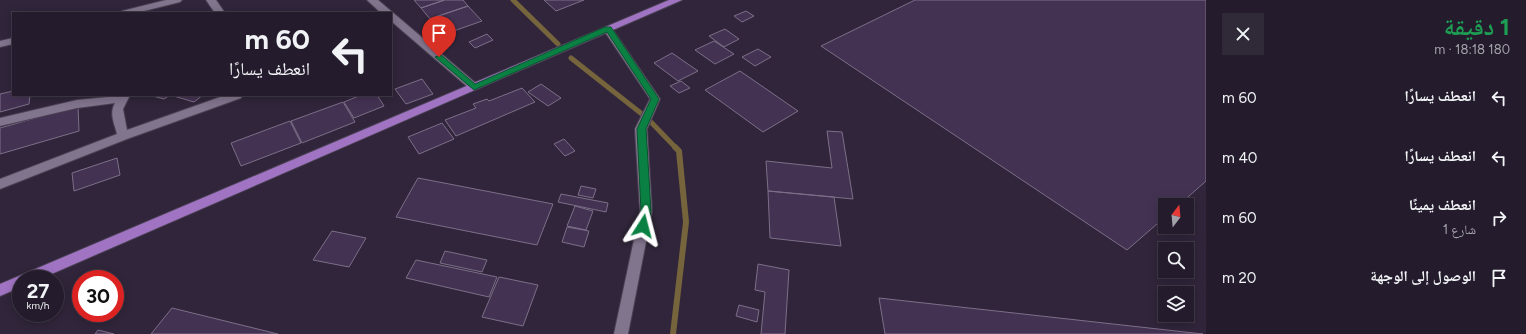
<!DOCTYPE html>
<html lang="ar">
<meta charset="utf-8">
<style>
:root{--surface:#241c2c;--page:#302938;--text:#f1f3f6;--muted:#a3a1a9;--line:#413a48}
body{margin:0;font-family:Figtree,"Noto Naskh Arabic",sans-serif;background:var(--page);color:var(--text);direction:rtl;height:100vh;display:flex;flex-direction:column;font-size:15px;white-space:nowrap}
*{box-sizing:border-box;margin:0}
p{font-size:13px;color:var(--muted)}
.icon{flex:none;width:22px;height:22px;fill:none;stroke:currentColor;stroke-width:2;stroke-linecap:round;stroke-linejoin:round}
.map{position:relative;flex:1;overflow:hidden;direction:ltr}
.panel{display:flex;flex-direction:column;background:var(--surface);width:320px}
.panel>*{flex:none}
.banner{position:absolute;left:12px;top:12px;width:380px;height:84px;border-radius:0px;box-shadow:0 2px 10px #0003,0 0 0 1px var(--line);direction:rtl;background:#241c2c;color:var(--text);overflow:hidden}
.needle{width:26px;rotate:16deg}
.controls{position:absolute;left:1158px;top:198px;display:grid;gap:8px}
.controls a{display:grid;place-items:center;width:36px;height:36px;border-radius:0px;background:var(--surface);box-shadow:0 2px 10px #0003,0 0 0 1px var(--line);font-size:20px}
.speed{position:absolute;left:12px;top:270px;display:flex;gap:8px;font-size:20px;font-weight:700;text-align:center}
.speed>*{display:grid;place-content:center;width:52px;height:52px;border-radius:50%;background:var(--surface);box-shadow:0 2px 10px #0003,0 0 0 1px var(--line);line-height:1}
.speed small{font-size:10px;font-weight:400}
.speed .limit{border:6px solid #d22;background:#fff;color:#111}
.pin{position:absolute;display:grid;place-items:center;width:34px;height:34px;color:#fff;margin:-41px -17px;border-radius:50% 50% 50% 0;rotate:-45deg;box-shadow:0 0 4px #0007}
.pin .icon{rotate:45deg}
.me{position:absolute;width:44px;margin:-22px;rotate:9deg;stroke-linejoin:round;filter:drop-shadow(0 0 3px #0008)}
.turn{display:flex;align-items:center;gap:14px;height:84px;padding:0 16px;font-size:18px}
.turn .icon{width:52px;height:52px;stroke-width:2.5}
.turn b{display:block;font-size:28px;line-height:34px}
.round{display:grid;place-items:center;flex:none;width:42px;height:42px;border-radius:0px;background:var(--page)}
.overview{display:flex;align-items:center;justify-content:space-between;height:68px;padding:0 16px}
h1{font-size:24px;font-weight:700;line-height:30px;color:#1e9e55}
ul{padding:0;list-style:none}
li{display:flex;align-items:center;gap:12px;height:60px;padding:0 16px}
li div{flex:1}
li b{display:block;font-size:15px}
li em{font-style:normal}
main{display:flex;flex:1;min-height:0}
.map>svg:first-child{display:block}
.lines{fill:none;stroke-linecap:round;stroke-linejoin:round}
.stream-far1{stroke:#75643c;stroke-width:5}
.stream{stroke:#75643c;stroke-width:6}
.building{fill:#443253;stroke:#7c6f88}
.minor-casing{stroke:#4a4053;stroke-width:2}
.major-casing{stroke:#4a4053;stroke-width:2}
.minor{fill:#81748d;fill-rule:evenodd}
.major{fill:#a074c3;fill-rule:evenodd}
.route{fill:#0b8043;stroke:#07532c}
</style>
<main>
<section class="panel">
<div class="overview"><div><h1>1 دقيقة</h1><p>180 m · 18:18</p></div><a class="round"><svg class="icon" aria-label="close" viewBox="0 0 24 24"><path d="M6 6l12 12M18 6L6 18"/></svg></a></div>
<ul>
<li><svg class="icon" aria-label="left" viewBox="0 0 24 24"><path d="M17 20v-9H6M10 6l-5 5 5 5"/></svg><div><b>انعطف يسارًا</b></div><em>60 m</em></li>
<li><svg class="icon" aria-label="left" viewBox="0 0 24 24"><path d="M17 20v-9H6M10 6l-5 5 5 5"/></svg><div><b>انعطف يسارًا</b></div><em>40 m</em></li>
<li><svg class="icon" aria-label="right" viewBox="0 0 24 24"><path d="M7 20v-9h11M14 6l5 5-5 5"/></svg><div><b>انعطف يمينًا</b><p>شارع 1</p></div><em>60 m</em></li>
<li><svg class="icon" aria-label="arrive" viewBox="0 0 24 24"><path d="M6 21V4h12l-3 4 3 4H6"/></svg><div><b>الوصول إلى الوجهة</b></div><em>20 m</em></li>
</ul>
</section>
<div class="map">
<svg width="1206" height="334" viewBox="0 0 1206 334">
<rect width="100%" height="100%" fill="#30253a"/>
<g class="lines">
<path class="stream-far1" d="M513,0L558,44
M571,58L647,118L676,148"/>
<path class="stream" d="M673,334L686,222L679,151L675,147"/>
</g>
<path class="building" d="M414,0H444L421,8Z
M445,0H463L468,6L430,19L421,8Z
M544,0H584L556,11Z
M915,0H1206V181L1179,205H1165V217L1127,250L821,46Z
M468,6L482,21L448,33L435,17Z
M746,11L754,16L742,22L734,16Z
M725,29L739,39L724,47L709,36Z
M487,34L493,40L475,48L469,42Z
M714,41L734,54L715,64L695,50Z
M758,49L771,57L755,66L742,57Z
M672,53L698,71L678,81L654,63Z
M740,71L798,111L763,132L705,90Z
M422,79L433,94L406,104L395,89Z
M681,81L690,88L679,93L670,86Z
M541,84L561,98L548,106L528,92Z
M522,88L535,102L456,136L445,120L476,108L473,104L487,99L489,101Z
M13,91V95H30L29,104L0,112V94Z
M149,95H203L194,102L170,95L164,99Z
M361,95H377L384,106L354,118L344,102Z
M343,102L355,122L302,143L291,121Z
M78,106L79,131L0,154V128Z
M290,121L301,143L241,166L231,143Z
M442,123L454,139L419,154L408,137Z
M827,131L842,132L853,199L768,191L766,161L832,168Z
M564,139L575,151L565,156L554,144Z
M117,158L120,175L74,191L72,173Z
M418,178L553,204L537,245L396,217Z
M581,186L596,189L593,198L578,195Z
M768,191L834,197L841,246L770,238Z
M561,194L608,203L606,212L558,202Z
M575,206L593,211L586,230L567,226Z
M567,227L589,231L584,247L562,242Z
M332,231L366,238L349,267L313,260Z
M445,251L487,260L482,272L440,263Z
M416,260L497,277L489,297L406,278Z
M758,264L789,270L785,334H761L765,292L755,290Z
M499,277L538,285L523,326L482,317Z
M879,298L1203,334H885Z
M739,305L759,310L757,322L736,316Z
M172,308L278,334H151Z
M98,330L114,334H95Z"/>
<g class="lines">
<defs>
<path id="minor" d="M166,0H182L180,2L136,13H120L122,11Z
M206,0H216L225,13H215Z
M367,0H378L478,85L479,87L478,89H470L391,21V13H381Z
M608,26L611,27L660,99L647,129L652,211L628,334H614L640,211L635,129L650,99L603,29Z
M13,38V44L0,47V41Z
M130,95L123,109L127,130L226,95H242L241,98L127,139L0,189V179L117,134C114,123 109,113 115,103L77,108L0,126V118L77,100Z"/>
<path id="major" d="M669,0H682L40,279H21V287L0,296V284Z"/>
</defs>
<use href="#minor" class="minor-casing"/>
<use href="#major" class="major-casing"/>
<use href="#minor" class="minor"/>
<use href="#major" class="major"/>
</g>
<path class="route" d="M605,27H611L659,99L646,129L651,211L648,226L643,230L638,226L641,211L637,129L651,99L607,32L474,90L435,57L441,55L475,84Z"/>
</svg>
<div class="controls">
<a><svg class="needle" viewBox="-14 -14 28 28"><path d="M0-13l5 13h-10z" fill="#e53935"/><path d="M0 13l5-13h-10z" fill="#a3a1a9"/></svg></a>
<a><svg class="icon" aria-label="search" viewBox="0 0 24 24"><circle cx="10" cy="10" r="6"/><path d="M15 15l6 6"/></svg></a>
<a><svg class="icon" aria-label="layers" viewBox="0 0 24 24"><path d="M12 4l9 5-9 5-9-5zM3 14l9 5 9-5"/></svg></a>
</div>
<div class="speed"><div>27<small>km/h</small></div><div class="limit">30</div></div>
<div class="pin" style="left:439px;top:57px;background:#d93025"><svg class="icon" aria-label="arrive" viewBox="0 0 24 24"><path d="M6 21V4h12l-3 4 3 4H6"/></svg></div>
<svg class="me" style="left:643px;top:226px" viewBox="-20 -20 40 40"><path d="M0-17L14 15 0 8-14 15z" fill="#0b8043" stroke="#fff" stroke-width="4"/></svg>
<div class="banner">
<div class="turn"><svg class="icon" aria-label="left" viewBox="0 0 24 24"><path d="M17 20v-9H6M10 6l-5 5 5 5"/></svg><div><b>60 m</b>انعطف يسارًا</div></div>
</div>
</div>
</main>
